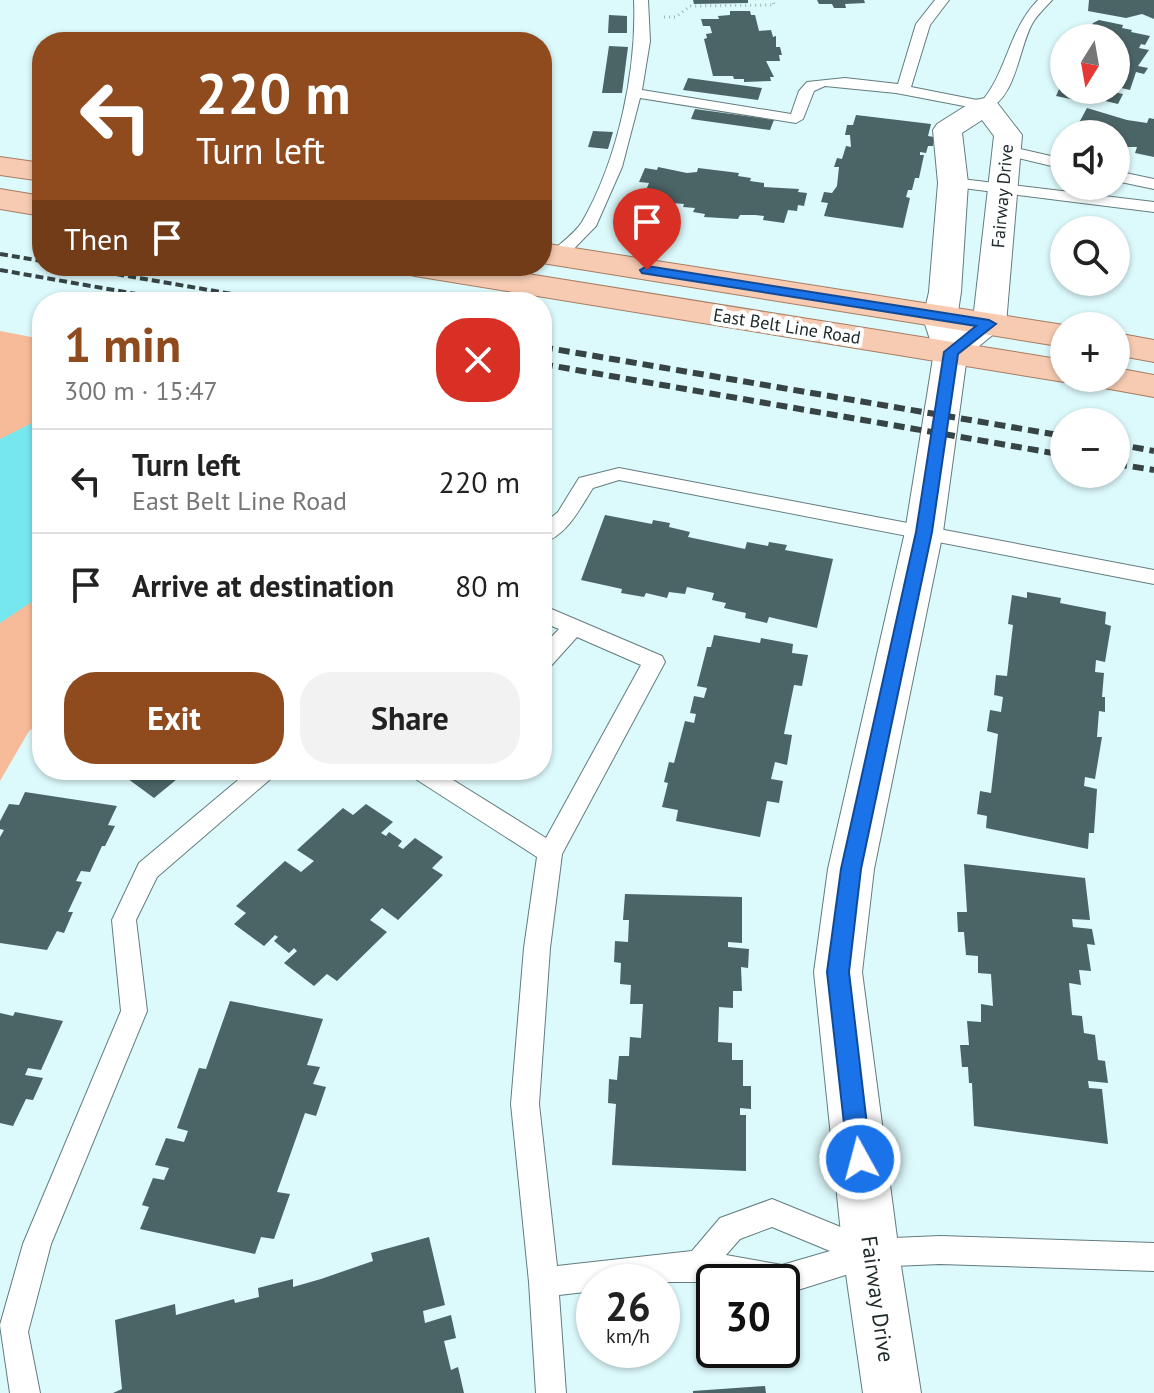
<!DOCTYPE html>
<meta charset="utf-8">
<style>
:root{--surface:#fff;--page:#f2f2f2;--text:#222;--muted:#767676;--line:#e0e0e0;--accent:#8f4b1e}
body{margin:0;font-family:"PT Sans",sans-serif;background:var(--page);color:var(--text);height:100vh;display:flex;flex-direction:column;font-size:30px;white-space:nowrap}
*{box-sizing:border-box;margin:0}
p{font-size:26px;color:var(--muted)}
.icon{flex:none;width:44px;height:44px;fill:none;stroke:currentColor;stroke-width:2;stroke-linecap:round;stroke-linejoin:round}
.map{position:relative;flex:1;overflow:hidden}
.details{position:absolute;left:32px;top:292px;width:520px;height:488px;display:flex;flex-direction:column;background:var(--surface);border-radius:32px;box-shadow:0 2px 6px #0004}
.details>*{flex:none}
.guide{position:absolute;left:32px;top:32px;width:520px;height:244px;border-radius:32px;box-shadow:0 2px 6px #0004;background:#8f4b1e;color:#fff;overflow:hidden}
.needle{width:52px;rotate:191deg}
.tools{position:absolute;left:1050px;top:24px;display:grid;gap:16px}
.tools a{display:grid;place-items:center;width:80px;height:80px;border-radius:50%;background:var(--surface);box-shadow:0 2px 6px #0004;font-size:40px}
.speed{position:absolute;left:576px;top:1264px;display:flex;gap:16px;font-size:40px;font-weight:700;text-align:center}
.speed>*{display:grid;place-content:center;width:104px;height:104px;border-radius:50%;background:var(--surface);box-shadow:0 2px 6px #0004;line-height:1}
.speed small{font-size:20px;font-weight:400}
.speed .limit{border:4px solid #111;border-radius:12px;background:#fff;color:#111}
.pin{position:absolute;display:grid;place-items:center;width:68px;height:68px;color:#fff;margin:-82px -34px;border-radius:50% 50% 50% 0;rotate:-45deg;box-shadow:0 0 8px #0007}
.pin .icon{rotate:45deg}
.me{position:absolute;width:88px;margin:-44px;rotate:353deg;stroke-linejoin:round;filter:drop-shadow(0 0 6px #0008)}
.turn{display:flex;align-items:center;gap:28px;height:168px;padding:0 32px;font-size:36px}
.turn .icon{width:104px;height:104px;stroke-width:2.5}
.turn b{display:block;font-size:56px;line-height:68px}
.then{display:flex;align-items:center;height:76px;padding:0 32px;background:#0003;gap:16px;font-size:30px}
.round{display:grid;place-items:center;flex:none;width:84px;height:84px;border-radius:32px;background:var(--page)}
.summary{display:flex;align-items:center;justify-content:space-between;height:136px;padding:0 32px}
h1{font-size:48px;font-weight:700;line-height:60px;color:var(--accent)}
.cta{display:flex;gap:16px;margin-top:auto;padding:16px 32px}
.cta a{flex:1;height:92px;border-radius:32px;background:var(--accent);color:#fff;font-size:32px;font-weight:700;line-height:92px;text-align:center}
.cta a+a{background:var(--page);color:var(--text)}
ul{padding:0;list-style:none}
li{display:flex;align-items:center;gap:24px;height:104px;padding:0 32px;border-top:2px solid var(--line)}
li div{flex:1}
li b{display:block;font-size:30px}
li em{font-style:normal}
.map>svg:first-child{display:block}
.green{fill:#f8bb99}
.water{fill:#76e7ef}
.building{fill:#4b6466}
.lines{fill:none;stroke-linecap:round;stroke-linejoin:round}
.service-casing{stroke:#637c7e;stroke-width:2}
.minor-casing{stroke:#637c7e;stroke-width:2}
.primary-casing{stroke:#a77c62;stroke-width:2}
.path{stroke:#9fb6b8;stroke-width:3;stroke-dasharray:1 4;stroke-linecap:butt}
.service{fill:#fff;fill-rule:evenodd}
.minor{fill:#fff;fill-rule:evenodd}
.primary{fill:#f6cbb2;fill-rule:evenodd}
.rail-far1{stroke:#364445;stroke-width:4;stroke-dasharray:8 4;stroke-linecap:butt}
.rail{stroke:#364445;stroke-width:6;stroke-dasharray:11 6;stroke-linecap:butt}
.route{fill:#1a73e8;stroke:#114b97;stroke-width:2}
.labels{text-anchor:middle;dominant-baseline:central;stroke-width:8;stroke-linejoin:round;paint-order:stroke}
.far-street-label{font-size:18px;fill:#202b2c;stroke:#fff}
.street-label{font-size:22px;fill:#202b2c;stroke:#fff}
</style>
<div class="map">
<svg width="1154" height="1393" viewBox="0 0 1154 1393">
<rect width="100%" height="100%" fill="#dcf9fb"/>
<path class="green" d="M0,331L42,339V721L29,731L0,781Z"/>
<path class="water" d="M42,418V595L0,623V439Z"/>
<path class="building" d="M693,0H748V3L694,4Z
M817,0H864L865,3L845,4L846,8H834L832,4H819Z
M1089,0H1154V19L1142,14L1126,18L1088,11Z
M730,11H750L751,15H755L759,31L771,30L773,37L776,36V47H780L782,55H779L780,61H766L774,77H770L771,81L744,82V79H734L733,76H713L704,39L707,38L706,34L712,33L710,26H703L701,19H719L718,16L730,15Z
M609,15L627,16V33H608Z
M1099,20L1123,25L1122,28L1132,30L1131,32L1150,36L1145,45L1141,44L1139,48L1149,50L1138,66L1148,68L1144,74L1136,72L1130,90L1121,88L1118,93L1123,94L1118,104L1097,99L1096,102H1085L1056,96L1064,78V90H1116V38H1085L1093,23Z
M609,46L628,47L622,93H602Z
M688,78L762,88L758,100L683,90Z
M1087,108L1127,120L1147,123L1149,118L1154,119V157L1135,153L1137,147H1116V134L1074,132Z
M695,109L774,120L770,130L691,119Z
M856,115L931,124L928,136L934,137L933,146H928L926,153L920,152V155H924L919,178H915L912,190H908L906,197L910,198L903,228L824,216L828,203L821,202L824,192L832,193L837,186L839,167H834L837,158L842,159L846,146L851,147L850,135H845L847,125H853Z
M593,131L613,132L608,149L588,147Z
M658,167L687,173L697,172L698,168L739,173L738,176L751,178L750,181L764,183V187L799,189L798,192L807,193L804,206L798,205L797,211L788,210L784,223L763,220L764,216L755,215H740L738,219L704,217L705,214L693,212L695,208L683,207L684,204L672,203L671,207L649,204L654,191L646,190L649,183L639,182L645,168L657,170Z
M605,515L652,524L653,520L670,523L669,527L690,532L688,537L745,549L747,542L768,546L769,542L787,545L785,550L833,559L817,628L769,617L767,623L745,618L746,613L724,608L726,603L712,600L714,593L687,587L685,594L669,592L667,598L646,593L644,597L621,593L622,589L581,580Z
M1027,592L1061,598L1060,603L1106,612L1105,624L1111,626L1105,662L1096,660L1095,672L1104,673L1102,697H1105V712L1099,711L1097,737H1102L1095,779L1085,777L1084,786L1097,789L1094,833H1089L1088,849L986,828L987,816L977,814L980,791L991,793L998,734L987,731L990,710L1001,712L1003,697L994,695L996,675L1007,676L1013,625L1008,624L1012,595L1027,598Z
M714,635L760,643L761,638L793,644L792,653L808,655L802,686L794,685L784,734L792,735L787,765L775,762L771,779L783,781L779,803L767,801L760,837L676,821L678,810L662,807L668,783L664,782L669,762L674,763L685,721L694,723L696,714L690,713L694,696L704,698L707,688L697,686L707,647H711Z
M122,770H188L154,798L124,776L127,774Z
M25,792L117,806L108,825L115,826L105,846H102L90,872L81,871L76,881L82,882L68,912H73L64,933L57,931L47,950L0,943V837L4,830L0,829V821L9,804L19,805Z
M366,804L393,822L381,833L386,836L389,832L402,841L398,846L403,849L415,838L443,857L432,868L443,875L398,920L382,908L370,920L387,932L337,981L327,974L314,986L284,963L297,951L294,948L289,953L274,941L278,937L275,935L264,946L234,924L246,913L236,906L285,861L301,872L314,861L297,850L343,808L353,815Z
M964,864L1085,878L1090,920L1072,919L1073,927L1092,929L1095,945L1087,944L1091,971L1079,970L1081,985L1069,983L1072,1015L1082,1016L1084,1033L1095,1035L1098,1060L1105,1061L1108,1083L1088,1081L1089,1088L1102,1089L1108,1144L974,1126L972,1083H969L968,1067H962L960,1045H969L967,1021L981,1022V1004L993,1006L991,974L978,973V956L966,955L964,932H958L957,912H967Z
M625,894L742,897V943L728,942V947L749,949L748,968L741,967L742,991H733V1008L719,1007L718,1042L732,1043V1060H743V1086H751V1109L740,1108V1115H746V1171L612,1165L616,1104L608,1103L609,1079L617,1080L619,1056H629L630,1037L641,1038L643,1004H630L631,985L620,984L621,963L614,962L615,941L628,942L629,920H623Z
M230,1001L323,1019L307,1065L320,1067L313,1084L326,1087L316,1116L305,1113L277,1192L290,1194L274,1239L261,1237L255,1254L140,1229L149,1207L142,1205L153,1178L164,1180L169,1168L155,1165L166,1138L184,1142L188,1131L177,1128L199,1068L206,1069Z
M15,1012L63,1021L41,1070L28,1068L25,1075L43,1078L33,1100L26,1099L13,1126L0,1123V1013L13,1016Z
M429,1237L445,1305L423,1311L425,1323L451,1315L456,1338L444,1341L451,1370L458,1367L464,1393H113L122,1389L115,1320L175,1304L176,1315L234,1299L235,1303L259,1297L258,1288L293,1279V1287L321,1279L373,1261L371,1253Z
M765,1386L766,1393H693V1391Z"/>
<g class="lines">
<defs>
<path id="service" d="M634,0H648L650,41L642,90L791,114L799,91L807,82L845,78L898,84L916,24L935,0H949L930,25L911,87L982,101C1008,70 1008,31 1038,0H1052C1045,8 1037,15 1032,24C1018,50 1016,100 985,110L896,93L825,86L814,91L803,119L796,123L640,98L622,167L596,226L563,260H551L549,256L551,252C561,243 575,233 582,222C618,160 637,70 634,0Z
M1007,146L1064,159V169L1002,154V148Z
M1116,171L1154,179V189L1116,181Z
M953,178L1154,202V212L947,186V180Z
M619,468L1154,570V584L619,480L593,488C580,508 567,536 542,543V525L558,512L579,478Z
M542,605L662,656L665,662L562,854L550,948L539,1104L557,1266L692,1251L720,1218L772,1199L870,1239L940,1236L1154,1243V1271L940,1264L871,1267L782,1295V1282C717,1282 658,1282 594,1282V1291L559,1295L566,1393H536L529,1282L511,1104L524,948L537,857L411,776L408,770H437L546,838L641,665L577,637L550,667L542,669V647L559,629L542,622ZM772,1227L830,1251L782,1265L726,1255L740,1239Z
M250,770H277L274,776L157,877L136,920L147,1011L51,1244L28,1332L40,1393H10L0,1325L23,1244L121,1011L112,920L139,863Z"/>
<path id="minor" d="M985,98L995,100L1022,135L1006,324L967,356L943,532L874,869L862,972L899,1253L921,1393H863L843,1253L814,972L828,869L905,532L934,352L923,318L929,292L938,183L933,130L937,124L975,100ZM982,120L994,136L973,320L960,329L957,318L961,292L968,183L962,133Z"/>
<path id="primary" d="M0,157L42,163V181L0,175Z
M0,189L42,196V216L0,209Z
M542,243L1064,325V347L542,263Z
M398,266H478L1064,360V378H1077L1064,382L415,276L403,273Z
M1116,333L1154,340V362L1116,355Z
M1116,368L1154,375V397L1093,386L1088,378H1116Z"/>
</defs>
<use href="#service" class="service-casing"/>
<use href="#minor" class="minor-casing"/>
<use href="#primary" class="primary-casing"/>
<path class="path" d="M664,17H676L690,6L774,5L773,0"/>
<use href="#service" class="service"/>
<use href="#minor" class="minor"/>
<use href="#primary" class="primary"/>
<path class="rail-far1" d="M0,254L42,261
M69,266L279,302
M0,270L182,302"/>
<path class="rail" d="M542,347L1064,436
M542,364L1064,455
M1116,444L1154,451
M1116,464L1154,470"/>
</g>
<path class="route" d="M647,266L989,320L996,324L958,354L932,532L861,869L849,972L871,1159L868,1167L860,1170L852,1167L848,1159L827,972L841,869L916,532L944,352L976,326L642,273L640,270Z"/>
<g class="labels">
<g class="far-street-label">
<text transform="translate(1002 196) rotate(-85)">Fairway Drive</text>
<text transform="translate(787 326) rotate(9)">East Belt Line Road</text>
</g>
<g class="street-label">
<text transform="translate(878 1299) rotate(82)">Fairway Drive</text>
</g>
</g>
</svg>
<div class="tools">
<a><svg class="needle" viewBox="-14 -14 28 28"><path d="M0-13l5 13h-10z" fill="#e53935"/><path d="M0 13l5-13h-10z" fill="#767676"/></svg></a>
<a><svg class="icon" aria-label="sound" viewBox="0 0 24 24"><path d="M4 9h4l5-4v14l-5-4H4zM17 9q2 3 0 6"/></svg></a>
<a><svg class="icon" aria-label="search" viewBox="0 0 24 24"><circle cx="10" cy="10" r="6"/><path d="M15 15l6 6"/></svg></a>
<a>+</a>
<a>−</a>
</div>
<div class="speed"><div>26<small>km/h</small></div><div class="limit">30</div></div>
<div class="pin" style="left:647px;top:270px;background:#d93025"><svg class="icon" aria-label="arrive" viewBox="0 0 24 24"><path d="M6 21V4h12l-3 4 3 4H6"/></svg></div>
<svg class="me" style="left:860px;top:1159px" viewBox="-20 -20 40 40"><circle r="17" fill="#1a73e8" stroke="#fff" stroke-width="3"/><path d="M0-11L8 9 0 5-8 9z" fill="#fff"/></svg>
<div class="guide">
<div class="turn"><svg class="icon" aria-label="left" viewBox="0 0 24 24"><path d="M17 20v-9H6M10 6l-5 5 5 5"/></svg><div><b>220 m</b>Turn left</div></div>
<div class="then">Then<svg class="icon" aria-label="arrive" viewBox="0 0 24 24"><path d="M6 21V4h12l-3 4 3 4H6"/></svg></div>
</div>
<section class="details">
<div class="summary"><div><h1>1 min</h1><p>300 m · 15:47</p></div><a class="round" style="background:#d93025;color:#fff"><svg class="icon" aria-label="close" viewBox="0 0 24 24"><path d="M6 6l12 12M18 6L6 18"/></svg></a></div>
<ul>
<li><svg class="icon" aria-label="left" viewBox="0 0 24 24"><path d="M17 20v-9H6M10 6l-5 5 5 5"/></svg><div><b>Turn left</b><p>East Belt Line Road</p></div><em>220 m</em></li>
<li><svg class="icon" aria-label="arrive" viewBox="0 0 24 24"><path d="M6 21V4h12l-3 4 3 4H6"/></svg><div><b>Arrive at destination</b></div><em>80 m</em></li>
</ul>
<div class="cta"><a>Exit</a><a>Share</a></div>
</section>
</div>
